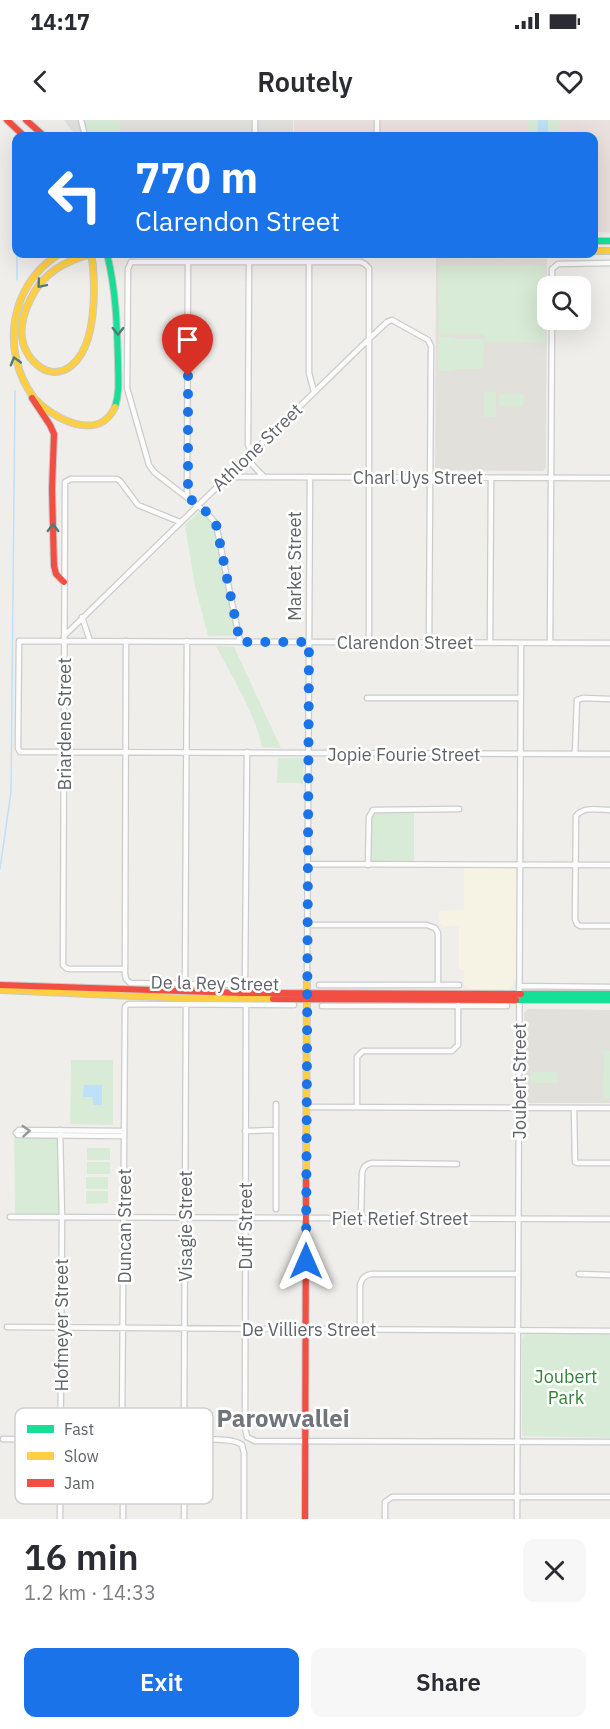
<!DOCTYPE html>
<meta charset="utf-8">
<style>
:root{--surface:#fff;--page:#f7f7f7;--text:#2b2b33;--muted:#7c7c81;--accent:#1a73e8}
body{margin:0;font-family:"IBM Plex Sans",sans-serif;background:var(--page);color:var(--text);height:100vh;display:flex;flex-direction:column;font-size:22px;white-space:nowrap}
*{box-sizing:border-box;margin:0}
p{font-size:20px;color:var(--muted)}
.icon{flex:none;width:33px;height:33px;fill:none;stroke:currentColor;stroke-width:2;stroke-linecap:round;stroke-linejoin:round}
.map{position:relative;height:1399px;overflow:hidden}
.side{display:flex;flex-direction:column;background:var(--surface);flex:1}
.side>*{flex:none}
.guide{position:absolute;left:12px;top:12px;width:586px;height:126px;border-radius:12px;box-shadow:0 6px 24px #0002;background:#1a73e8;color:#fff;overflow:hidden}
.buttons{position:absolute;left:537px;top:156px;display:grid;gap:12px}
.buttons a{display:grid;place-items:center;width:54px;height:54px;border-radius:12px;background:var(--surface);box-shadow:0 6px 24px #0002;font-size:30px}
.pin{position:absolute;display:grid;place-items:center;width:51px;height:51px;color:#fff;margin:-62px -26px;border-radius:50% 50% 50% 0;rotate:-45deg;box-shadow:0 0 6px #0007}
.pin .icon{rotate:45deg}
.me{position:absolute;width:66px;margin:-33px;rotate:0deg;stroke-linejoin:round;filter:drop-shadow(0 0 4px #0008)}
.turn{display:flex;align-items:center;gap:21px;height:126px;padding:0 24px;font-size:27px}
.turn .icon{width:78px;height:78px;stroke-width:2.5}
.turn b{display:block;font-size:42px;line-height:51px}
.round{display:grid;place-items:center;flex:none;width:63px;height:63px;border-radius:12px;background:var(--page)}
.head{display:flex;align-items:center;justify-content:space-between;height:102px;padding:0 24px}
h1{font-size:36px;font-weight:600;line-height:45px}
.button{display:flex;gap:12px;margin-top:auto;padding:12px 24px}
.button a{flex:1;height:69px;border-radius:12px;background:var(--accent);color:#fff;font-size:24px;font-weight:600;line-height:69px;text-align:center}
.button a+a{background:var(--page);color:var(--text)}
.status{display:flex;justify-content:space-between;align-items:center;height:42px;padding:0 30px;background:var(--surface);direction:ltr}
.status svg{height:16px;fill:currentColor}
header{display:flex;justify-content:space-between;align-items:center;height:78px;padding:0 24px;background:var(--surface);font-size:27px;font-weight:600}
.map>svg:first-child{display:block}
.commercial{fill:#f7f3e4}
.education{fill:#e2e0da}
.medical{fill:#eae0de}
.green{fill:#d8ebd6}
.water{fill:#bfe0f9}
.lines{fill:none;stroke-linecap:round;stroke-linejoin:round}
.stream{stroke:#bfe0f9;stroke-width:1.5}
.street-casing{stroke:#cbcccc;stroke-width:7}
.fast-casing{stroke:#cacacb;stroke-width:8}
.slow-casing{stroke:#cacacb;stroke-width:8}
.jam-casing{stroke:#cacacb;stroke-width:8}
.street{stroke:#fdfcfc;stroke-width:4.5}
.fast{stroke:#16e098;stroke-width:6}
.slow{stroke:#ffcf43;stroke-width:6}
.jam{stroke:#f24e42;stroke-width:6}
.slow-bridge-casing{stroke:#cacacb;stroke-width:8;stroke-linecap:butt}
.slow-bridge{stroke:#ffcf43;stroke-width:6}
.oneway{stroke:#507c72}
.oneway2{stroke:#96999c}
.route{stroke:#1a73e8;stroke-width:10;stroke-dasharray:0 18}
.labels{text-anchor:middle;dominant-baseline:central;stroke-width:5;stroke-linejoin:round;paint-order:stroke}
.street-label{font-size:18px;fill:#5f6368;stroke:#fff}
.park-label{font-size:18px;fill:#348238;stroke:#fff}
.district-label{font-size:24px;font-weight:bold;fill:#70757a;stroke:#fff}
.key{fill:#fff;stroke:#cfd0d2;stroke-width:1.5}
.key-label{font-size:16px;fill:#5f6368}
</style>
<div class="status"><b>14:17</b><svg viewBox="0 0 49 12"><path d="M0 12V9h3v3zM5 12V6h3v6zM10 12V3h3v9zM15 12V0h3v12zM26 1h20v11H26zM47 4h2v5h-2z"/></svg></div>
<header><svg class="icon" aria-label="back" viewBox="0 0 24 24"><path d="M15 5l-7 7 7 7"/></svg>Routely<svg class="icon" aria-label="heart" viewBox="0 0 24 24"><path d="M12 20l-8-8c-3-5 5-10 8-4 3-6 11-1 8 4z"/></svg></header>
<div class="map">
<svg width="610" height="1399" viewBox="0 0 610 1399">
<rect width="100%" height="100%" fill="#efeeea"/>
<path class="commercial" d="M464,748H514L517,752L516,860H514L513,865L509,869H472L464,865V850L459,849V806H443L439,802L438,791L464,790Z"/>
<path class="education" d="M64,0H293V16H76Z
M436,138L547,139L546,347L543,351L439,350L435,347Z
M528,889L610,890V983H527L524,980V893Z"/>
<path class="medical" d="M294,0H610V113L594,112V16H294Z"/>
<path class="green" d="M84,0H120V16H88Z
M528,0H560L559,16H528Z
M439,146H545V222H485V214H439Z
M439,217H454L455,219H484L483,249H455L454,251H439Z
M484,272H496V297H484Z
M499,274H524L523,286H499Z
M199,392L206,395L214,407L236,516H208L195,466L185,405Z
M216,526L234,527L281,628L262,627C254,591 233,559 216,526Z
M278,638H302L304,639L303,665L299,663H277Z
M377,691L414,692V741H372L371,738V698L374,693Z
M604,931H610V978H603Z
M71,940H113V1005L70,1004Z
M531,952H557V963H531Z
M14,1017H55L58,1019L59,1095H15Z
M87,1028H110V1040H87Z
M87,1042H110V1054H87Z
M86,1057H108V1069H86Z
M86,1071H108V1083L86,1084Z
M525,1213L610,1214V1318L522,1316V1219Z"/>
<path class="water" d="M538,0H548V16H537Z
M84,965H102V985H93V977H83Z"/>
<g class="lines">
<path class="stream" d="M17,160V134
M0,749L11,672L15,271"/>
<defs>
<path id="street" d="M81,0L85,16
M377,0V16
M255,16V0
M249,142L248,324L251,333
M309,142V253L314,272
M552,166V149L558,144L610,143
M246,338L264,357
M226,357L610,358
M187,377L188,142
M82,497L90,521
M64,516L370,218L387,202L392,200L428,220L431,226L429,522
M126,521L125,854L126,859L130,863L242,865L245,862L247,632
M240,522L216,404L207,393L154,352L149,345L127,268L128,149L131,142H361L365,144L369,148V522
M490,523L491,358
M550,523L552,200
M610,523L19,521L18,628L20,632H64L610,634
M367,578H520
M575,634L577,580L583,578L610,579
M610,690C599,690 583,686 576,696L575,799L577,804L580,806H610
M308,744L610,745
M368,745L369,697L373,690L459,689
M308,805H427L435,808L438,813V865
M125,849H69L66,848L63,845L65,362L71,359H117L120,361L138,385L180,402
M307,861L310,357
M185,865L187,521
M319,865H459
M519,866L610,867
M186,884L184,1308L181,1317L176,1320C166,1321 133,1323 125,1317C122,1314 122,1312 122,1308L125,887L128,884L294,885
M246,885L245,1308L247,1317L255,1321L610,1322
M322,886H507
M276,984V1089
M307,987L610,988
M357,987V937L363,931H452L458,925V885
M574,988L575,1042L578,1043H610
M60,1010L62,1097L60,1399
M245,1011L275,1010
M124,1016L18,1015L16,1013L19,1010L124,1011
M10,1097L610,1099
M361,1098L362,1053C363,1047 366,1044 372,1043L457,1044
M579,1154L610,1155
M7,1207L610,1211
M360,1209V1165C362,1158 364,1156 371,1154H518
M3,1319L118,1321L121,1324L123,1331V1399
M184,1399L185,1333L188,1323C198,1318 234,1318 242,1325L244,1333V1399
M385,1399V1382L392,1377H610
M517,1399L521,523"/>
<path id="fast" d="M594,121H610
M107,134C116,170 117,205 118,241C118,257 120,272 115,287
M521,874H610
M516,880H610"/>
<path id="slow" d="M594,131H610
M59,134C9,165 0,232 34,278C53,299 99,323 115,287
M92,134C66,140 43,153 31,178C25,189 20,205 22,218C25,240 49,263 71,246C96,226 95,175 93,146
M0,870L200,879H273
M306,1060L307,861"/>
<path id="jam" d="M7,0L24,16
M26,0L44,16
M32,278L50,305L54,314L52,369L54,446L56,454L64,462
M0,865L242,873L521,874
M273,879L516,880
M305,1399L306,1060"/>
</defs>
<use href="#street" class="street-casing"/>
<use href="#fast" class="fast-casing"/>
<use href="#slow" class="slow-casing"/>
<use href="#jam" class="jam-casing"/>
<use href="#street" class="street"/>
<use href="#fast" class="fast"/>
<use href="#slow" class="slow"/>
<use href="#jam" class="jam"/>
<defs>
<path id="slow-bridge" d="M91,134L93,146"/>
</defs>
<use href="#slow-bridge" class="slow-bridge-casing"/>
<use href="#slow-bridge" class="slow-bridge"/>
</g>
<defs><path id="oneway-chevron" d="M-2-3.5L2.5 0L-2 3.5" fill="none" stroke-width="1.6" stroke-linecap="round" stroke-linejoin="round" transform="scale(1.5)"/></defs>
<g class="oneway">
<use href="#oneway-chevron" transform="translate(41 164) rotate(130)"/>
<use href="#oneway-chevron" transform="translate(118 211) rotate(90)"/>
<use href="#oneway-chevron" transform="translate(15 241) rotate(-106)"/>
<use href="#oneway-chevron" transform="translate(53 408) rotate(-91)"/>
</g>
<use class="oneway2" href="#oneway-chevron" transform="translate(26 1011) rotate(-4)"/>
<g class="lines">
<path class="route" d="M188,256V377L210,395L216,404L240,522H309L306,1141"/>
</g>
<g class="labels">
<g class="street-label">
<text transform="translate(257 327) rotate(-44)">Athlone Street</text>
<text x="418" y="357">Charl Uys Street</text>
<text transform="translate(294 446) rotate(-90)">Market Street</text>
<text x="405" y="522">Clarendon Street</text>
<text transform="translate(64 604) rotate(-90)">Briardene Street</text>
<text x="404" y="634">Jopie Fourie Street</text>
<text transform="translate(215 863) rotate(1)">De la Rey Street</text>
<text transform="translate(519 961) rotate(-90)">Joubert Street</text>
<text x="400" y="1098">Piet Retief Street</text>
<text transform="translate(124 1106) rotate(-90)">Duncan Street</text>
<text transform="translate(185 1106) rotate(-90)">Visagie Street</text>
<text transform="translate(245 1106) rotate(-90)">Duff Street</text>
<text transform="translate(61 1205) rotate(-90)">Hofmeyer Street</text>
<text x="309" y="1209">De Villiers Street</text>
</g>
<g class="park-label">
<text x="566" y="1256">Joubert<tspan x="566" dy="21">Park</tspan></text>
</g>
<g class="district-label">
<text x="283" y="1298">Parowvallei</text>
</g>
</g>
<rect x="15" y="1288" width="198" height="96" rx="9" class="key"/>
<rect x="27" y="1305" width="27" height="8" fill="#16e098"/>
<rect x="27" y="1332" width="27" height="8" fill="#ffcf43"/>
<rect x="27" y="1359" width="27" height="8" fill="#f24e42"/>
<g class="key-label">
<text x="64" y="1315">Fast</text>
<text x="64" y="1342">Slow</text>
<text x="64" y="1369">Jam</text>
</g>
</svg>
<div class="buttons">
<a><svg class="icon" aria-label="search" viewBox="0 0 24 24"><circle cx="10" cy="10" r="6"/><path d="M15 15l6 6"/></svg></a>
</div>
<div class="pin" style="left:188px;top:256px;background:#d93025"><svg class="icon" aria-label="arrive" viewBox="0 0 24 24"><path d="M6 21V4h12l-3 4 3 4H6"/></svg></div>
<svg class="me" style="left:306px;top:1141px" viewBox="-20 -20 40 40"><path d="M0-17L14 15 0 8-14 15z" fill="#1a73e8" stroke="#fff" stroke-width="4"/></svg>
<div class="guide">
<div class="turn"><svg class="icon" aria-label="left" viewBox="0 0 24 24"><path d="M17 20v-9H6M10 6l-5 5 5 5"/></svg><div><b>770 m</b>Clarendon Street</div></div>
</div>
</div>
<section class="side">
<div class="head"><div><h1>16 min</h1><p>1.2 km · 14:33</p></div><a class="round"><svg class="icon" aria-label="close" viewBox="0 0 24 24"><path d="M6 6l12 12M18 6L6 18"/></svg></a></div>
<div class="button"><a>Exit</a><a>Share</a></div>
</section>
